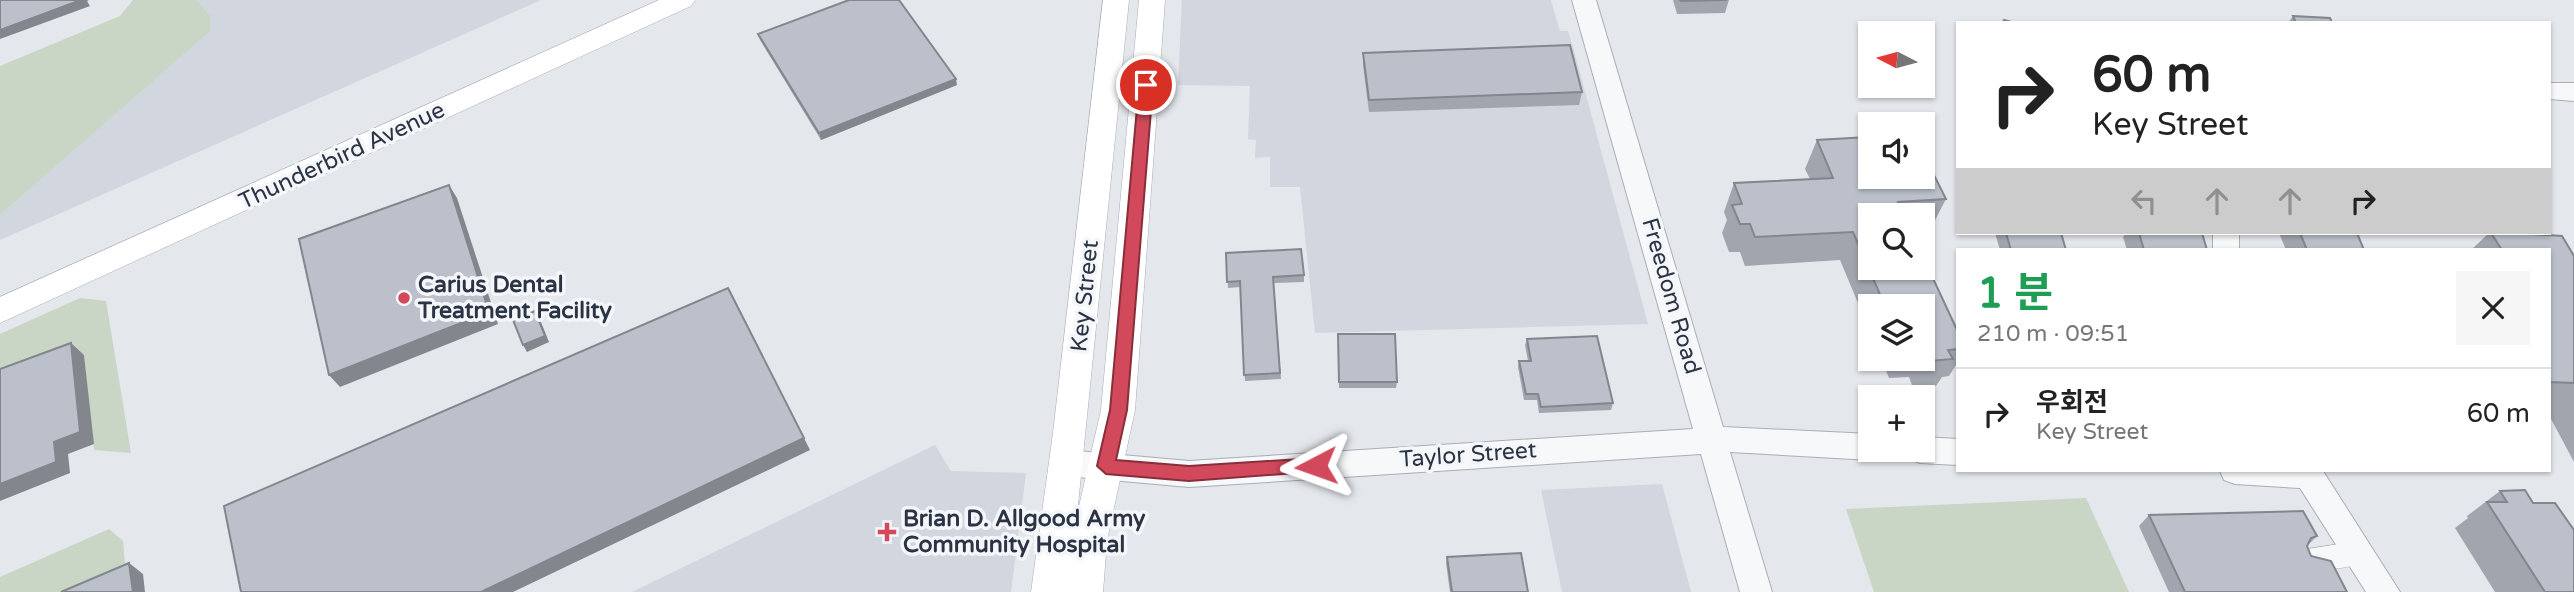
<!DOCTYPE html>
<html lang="ko">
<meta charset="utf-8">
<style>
:root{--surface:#fff;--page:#f6f6f6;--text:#222;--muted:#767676;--line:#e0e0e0}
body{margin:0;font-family:"Varela Round","Noto Sans KR",sans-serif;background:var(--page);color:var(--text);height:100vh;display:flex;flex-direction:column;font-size:26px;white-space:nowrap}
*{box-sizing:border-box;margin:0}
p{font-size:23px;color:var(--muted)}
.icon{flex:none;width:38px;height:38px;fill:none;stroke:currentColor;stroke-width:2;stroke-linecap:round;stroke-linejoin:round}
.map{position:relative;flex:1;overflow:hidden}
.drawer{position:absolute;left:1956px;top:248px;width:595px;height:224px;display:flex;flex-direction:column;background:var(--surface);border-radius:0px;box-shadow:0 2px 5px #0004}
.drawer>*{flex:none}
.banner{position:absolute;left:1956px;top:21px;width:595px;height:214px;border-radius:0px;box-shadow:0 2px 5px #0004;background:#fff;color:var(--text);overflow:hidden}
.needle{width:46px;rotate:276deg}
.controls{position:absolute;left:1858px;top:21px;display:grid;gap:14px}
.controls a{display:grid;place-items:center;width:77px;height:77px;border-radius:0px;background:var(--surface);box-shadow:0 2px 5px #0004;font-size:35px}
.pin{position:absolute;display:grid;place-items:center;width:60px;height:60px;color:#fff;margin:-30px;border:4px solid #fff;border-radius:50%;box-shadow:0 2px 7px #0007}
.me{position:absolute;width:77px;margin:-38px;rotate:266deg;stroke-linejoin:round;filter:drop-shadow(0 0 5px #0008)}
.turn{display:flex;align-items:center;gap:24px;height:147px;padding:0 21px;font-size:32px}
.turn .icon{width:91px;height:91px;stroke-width:2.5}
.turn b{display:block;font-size:49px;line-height:60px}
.lanes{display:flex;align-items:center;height:66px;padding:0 21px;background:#0003;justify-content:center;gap:35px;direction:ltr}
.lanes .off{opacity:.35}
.round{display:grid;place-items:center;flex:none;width:74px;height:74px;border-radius:0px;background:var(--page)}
.overview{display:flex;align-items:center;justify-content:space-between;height:119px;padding:0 21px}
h1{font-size:42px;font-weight:700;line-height:52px;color:#1e9e55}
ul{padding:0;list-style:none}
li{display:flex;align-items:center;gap:21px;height:91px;padding:0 21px;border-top:2px solid var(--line)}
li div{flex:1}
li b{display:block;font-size:26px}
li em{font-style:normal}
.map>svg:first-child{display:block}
.built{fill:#d2d6de}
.green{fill:#c9d6c5}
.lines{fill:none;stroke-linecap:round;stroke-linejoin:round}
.minor-casing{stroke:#a9aeb7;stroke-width:1}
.tertiary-casing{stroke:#a9aeb7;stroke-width:2}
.secondary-casing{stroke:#a9aeb7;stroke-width:1}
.minor{fill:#f7f8fa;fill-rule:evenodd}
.tertiary{fill:#f7f8fa;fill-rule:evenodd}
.secondary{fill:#fff;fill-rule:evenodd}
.wall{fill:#a1a5ae}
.shaded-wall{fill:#83868d}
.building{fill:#bbc0ca;stroke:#83868d;stroke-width:2}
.route{fill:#d1495b;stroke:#882f3b;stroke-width:2}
.poi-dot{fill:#d1495b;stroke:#f4f6f9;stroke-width:2.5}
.labels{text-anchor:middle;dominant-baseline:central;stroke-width:7;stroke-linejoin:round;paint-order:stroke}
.street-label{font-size:23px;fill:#2b3445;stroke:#f4f6f9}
.poi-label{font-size:23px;font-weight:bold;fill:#2b3445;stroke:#f4f6f9;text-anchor:start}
</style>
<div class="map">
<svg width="2574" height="592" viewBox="0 0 2574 592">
<rect width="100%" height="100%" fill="#e4e7ec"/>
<path class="built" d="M197,0H541L0,240V215L209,31L210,15Z
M1182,0H1551L1560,31H1568L1573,47L1648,324L1315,333L1300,187H1270V157L1255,158L1256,140L1248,139L1250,86L1178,85Z
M935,445L951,471L1026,473L1011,592H632Z
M1662,484L1691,592H1562L1541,490Z"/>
<path class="green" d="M133,0H197L210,15V31L0,215V66L120,16Z
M80,298L106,301L131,453L94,450L84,355L0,386V334Z
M2086,498L2129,592H1874L1846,509Z
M109,529L123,541L125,565L61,592H0V577Z"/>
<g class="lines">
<defs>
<path id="minor" d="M2359,541L2368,545L2372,553L2368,561C2350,568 2319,573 2301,566L2297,558L2301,550Z"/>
<path id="tertiary" d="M1572,0H1596L1723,427L1871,434V450H1885L1882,456L1871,460L1730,452L1772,592H1740L1701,454L1189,487L1066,476L1055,472L1051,463L1055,454L1066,450L1189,461L1693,429Z
M2550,83H2574V101L2550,99Z
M2213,233H2239V250H2213Z
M1923,437L1958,439V465L1920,463L1909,459L1905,450H1923Z
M2220,471H2323L2400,592H2366L2300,488L2235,484L2224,480Z"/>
<path id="secondary" d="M659,0H695L691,6L0,323V297Z
M1103,0H1129L1077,515L1101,410L1139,0H1165L1135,410L1107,540L1103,592H1031L1053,433Z"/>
</defs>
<use href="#minor" class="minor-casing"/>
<use href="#tertiary" class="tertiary-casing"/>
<use href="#secondary" class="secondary-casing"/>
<use href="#minor" class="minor"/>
<use href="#tertiary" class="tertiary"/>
<use href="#secondary" class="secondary"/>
</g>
<path class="wall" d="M1673,0H1729L1725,13L1677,14Z
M2293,16L2332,23H2288Z
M758,34L957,85L821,140L760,40Z
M1363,53L1582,92L1579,105L1369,112L1363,65Z
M1817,140L1871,177L1946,199L1931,228H1923V215H1871L1958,332V362L1949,376L1942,377L1936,386L1913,388L1909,377L1889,378L1881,359H1923V306H1871V334L1840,260L1745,266L1740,252H1729L1722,233L1727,220L1724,212L1734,183L1810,179L1805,169Z
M1995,233H2061L2066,250H2000Z
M2126,233H2202L2207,250H2127L2123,237Z
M2279,233H2357L2364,250H2286Z
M2489,233H2518L2574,256V462L2550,417V250H2471Z
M1226,253L1304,275V282L1274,283L1281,379L1245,381L1240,287L1228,288Z
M1527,339L1613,403L1611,410L1539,413L1537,400H1524L1518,367L1519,361H1528L1525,345Z
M1338,341L1397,382L1396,388H1339Z
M2500,491L2533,503L2574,592H2495L2455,528L2468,518L2467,516Z
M2149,515L2317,536L2307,546L2311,556L2347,592H2169L2139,526Z
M1447,557L1528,592H1450L1446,563Z"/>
<path class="shaded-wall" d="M81,0H89L87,1L90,6L0,39V30Z
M956,79L957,85L821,140L819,133Z
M449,185L457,198L498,324L340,387L329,375Z
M535,311L539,317L549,342L527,352L523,345Z
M71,343L84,355L94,444L68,454L70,473L0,501V484L54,442Z
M804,438L810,450L513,592H481Z
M129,563L143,574L145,592H133Z"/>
<path class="building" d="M0,0H81L0,30Z
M849,0H899L956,79L819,133L758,34Z
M1680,0H1727L1681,1Z
M2293,16L2330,18L2332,23H2296Z
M2004,20L2015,23H2003Z
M1570,45L1582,92L1369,100L1363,53Z
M1868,137L1871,143V177H1923V170L1931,169L1946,199L1898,202L1904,215H1871V268H1923V257L1958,332V349L1948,350L1953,359L1929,361L1924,350H1923V306H1885L1853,232L1755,237L1750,224H1740L1732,205L1742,204L1734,183L1833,178L1817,140Z
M449,185L489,312L329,375L299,239Z
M2006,233H2061L2066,250H2011Z
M2139,233H2202L2207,250H2144Z
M2300,233H2357L2364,250H2307Z
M2491,233H2518L2562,236L2574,256V383L2550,382V250H2502Z
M1301,249L1304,275L1273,277L1280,373L1244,375L1240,281L1227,282L1226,253Z
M728,288L804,438L481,592H241L224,506Z
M535,311L545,336L523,345L513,320Z
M1338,334H1395L1397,382H1339Z
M1597,336L1613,403L1541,407L1538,394H1526L1519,361H1531L1527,339Z
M71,343L80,432L54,442L56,462L0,484V369Z
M2525,490L2533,503H2555L2574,530V592H2545L2487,502H2507L2500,491Z
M2303,511L2317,536L2311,538L2307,546L2311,556L2331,561L2347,592H2185L2149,515Z
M1521,553L1528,592H1452L1447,557Z
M129,563L133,592H61Z"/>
<path class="route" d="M1146,80L1153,85L1127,410L1116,460L1189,466L1316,458L1325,466L1322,471L1189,481L1106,474L1097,466L1110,410L1139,85Z"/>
<g class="poi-dot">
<circle cx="404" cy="298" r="7"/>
<path d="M883.5 521.5h7v7h7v7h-7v7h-7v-7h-7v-7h7z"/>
</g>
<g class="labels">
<g class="street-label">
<text transform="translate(342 156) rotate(-25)">Thunderbird Avenue</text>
<text transform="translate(1085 296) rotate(-84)">Key Street</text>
<text transform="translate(1671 296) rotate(74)">Freedom Road</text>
<text transform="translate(1468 455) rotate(-4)">Taylor Street</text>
</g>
<g class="poi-label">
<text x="418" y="285">Carius Dental<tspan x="418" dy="26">Treatment Facility</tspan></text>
<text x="903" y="519">Brian D. Allgood Army<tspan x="903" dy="26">Community Hospital</tspan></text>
</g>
</g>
</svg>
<div class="controls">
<a><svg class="needle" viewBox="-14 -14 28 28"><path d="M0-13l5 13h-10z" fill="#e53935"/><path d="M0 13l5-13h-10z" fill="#767676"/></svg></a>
<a><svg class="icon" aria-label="sound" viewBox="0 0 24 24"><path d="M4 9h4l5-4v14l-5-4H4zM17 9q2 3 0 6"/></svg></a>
<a><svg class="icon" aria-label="search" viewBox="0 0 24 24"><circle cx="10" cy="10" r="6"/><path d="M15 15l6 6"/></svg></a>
<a><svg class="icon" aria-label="layers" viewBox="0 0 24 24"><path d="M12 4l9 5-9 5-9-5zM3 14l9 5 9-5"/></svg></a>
<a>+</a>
</div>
<div class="pin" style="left:1146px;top:85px;background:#d93025"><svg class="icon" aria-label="arrive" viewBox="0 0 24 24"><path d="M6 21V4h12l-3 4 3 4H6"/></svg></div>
<svg class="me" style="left:1316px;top:466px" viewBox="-20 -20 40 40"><path d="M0-17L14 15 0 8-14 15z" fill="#d1495b" stroke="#fff" stroke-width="4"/></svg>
<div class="banner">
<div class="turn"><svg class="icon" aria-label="right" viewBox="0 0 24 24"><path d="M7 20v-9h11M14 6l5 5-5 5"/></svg><div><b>60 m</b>Key Street</div></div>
<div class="lanes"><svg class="icon off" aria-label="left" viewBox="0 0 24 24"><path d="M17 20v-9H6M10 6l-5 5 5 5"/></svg><svg class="icon off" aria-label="ahead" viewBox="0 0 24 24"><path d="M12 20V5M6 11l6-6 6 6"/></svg><svg class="icon off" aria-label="ahead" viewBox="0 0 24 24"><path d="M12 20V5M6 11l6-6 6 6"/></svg><svg class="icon" aria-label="right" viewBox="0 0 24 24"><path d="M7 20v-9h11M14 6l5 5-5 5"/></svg></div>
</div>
<section class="drawer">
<div class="overview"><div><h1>1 분</h1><p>210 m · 09:51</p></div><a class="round"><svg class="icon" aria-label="close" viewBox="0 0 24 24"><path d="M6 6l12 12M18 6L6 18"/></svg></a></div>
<ul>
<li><svg class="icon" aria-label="right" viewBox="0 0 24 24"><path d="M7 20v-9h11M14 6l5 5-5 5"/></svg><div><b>우회전</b><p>Key Street</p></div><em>60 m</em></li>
</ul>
</section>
</div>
